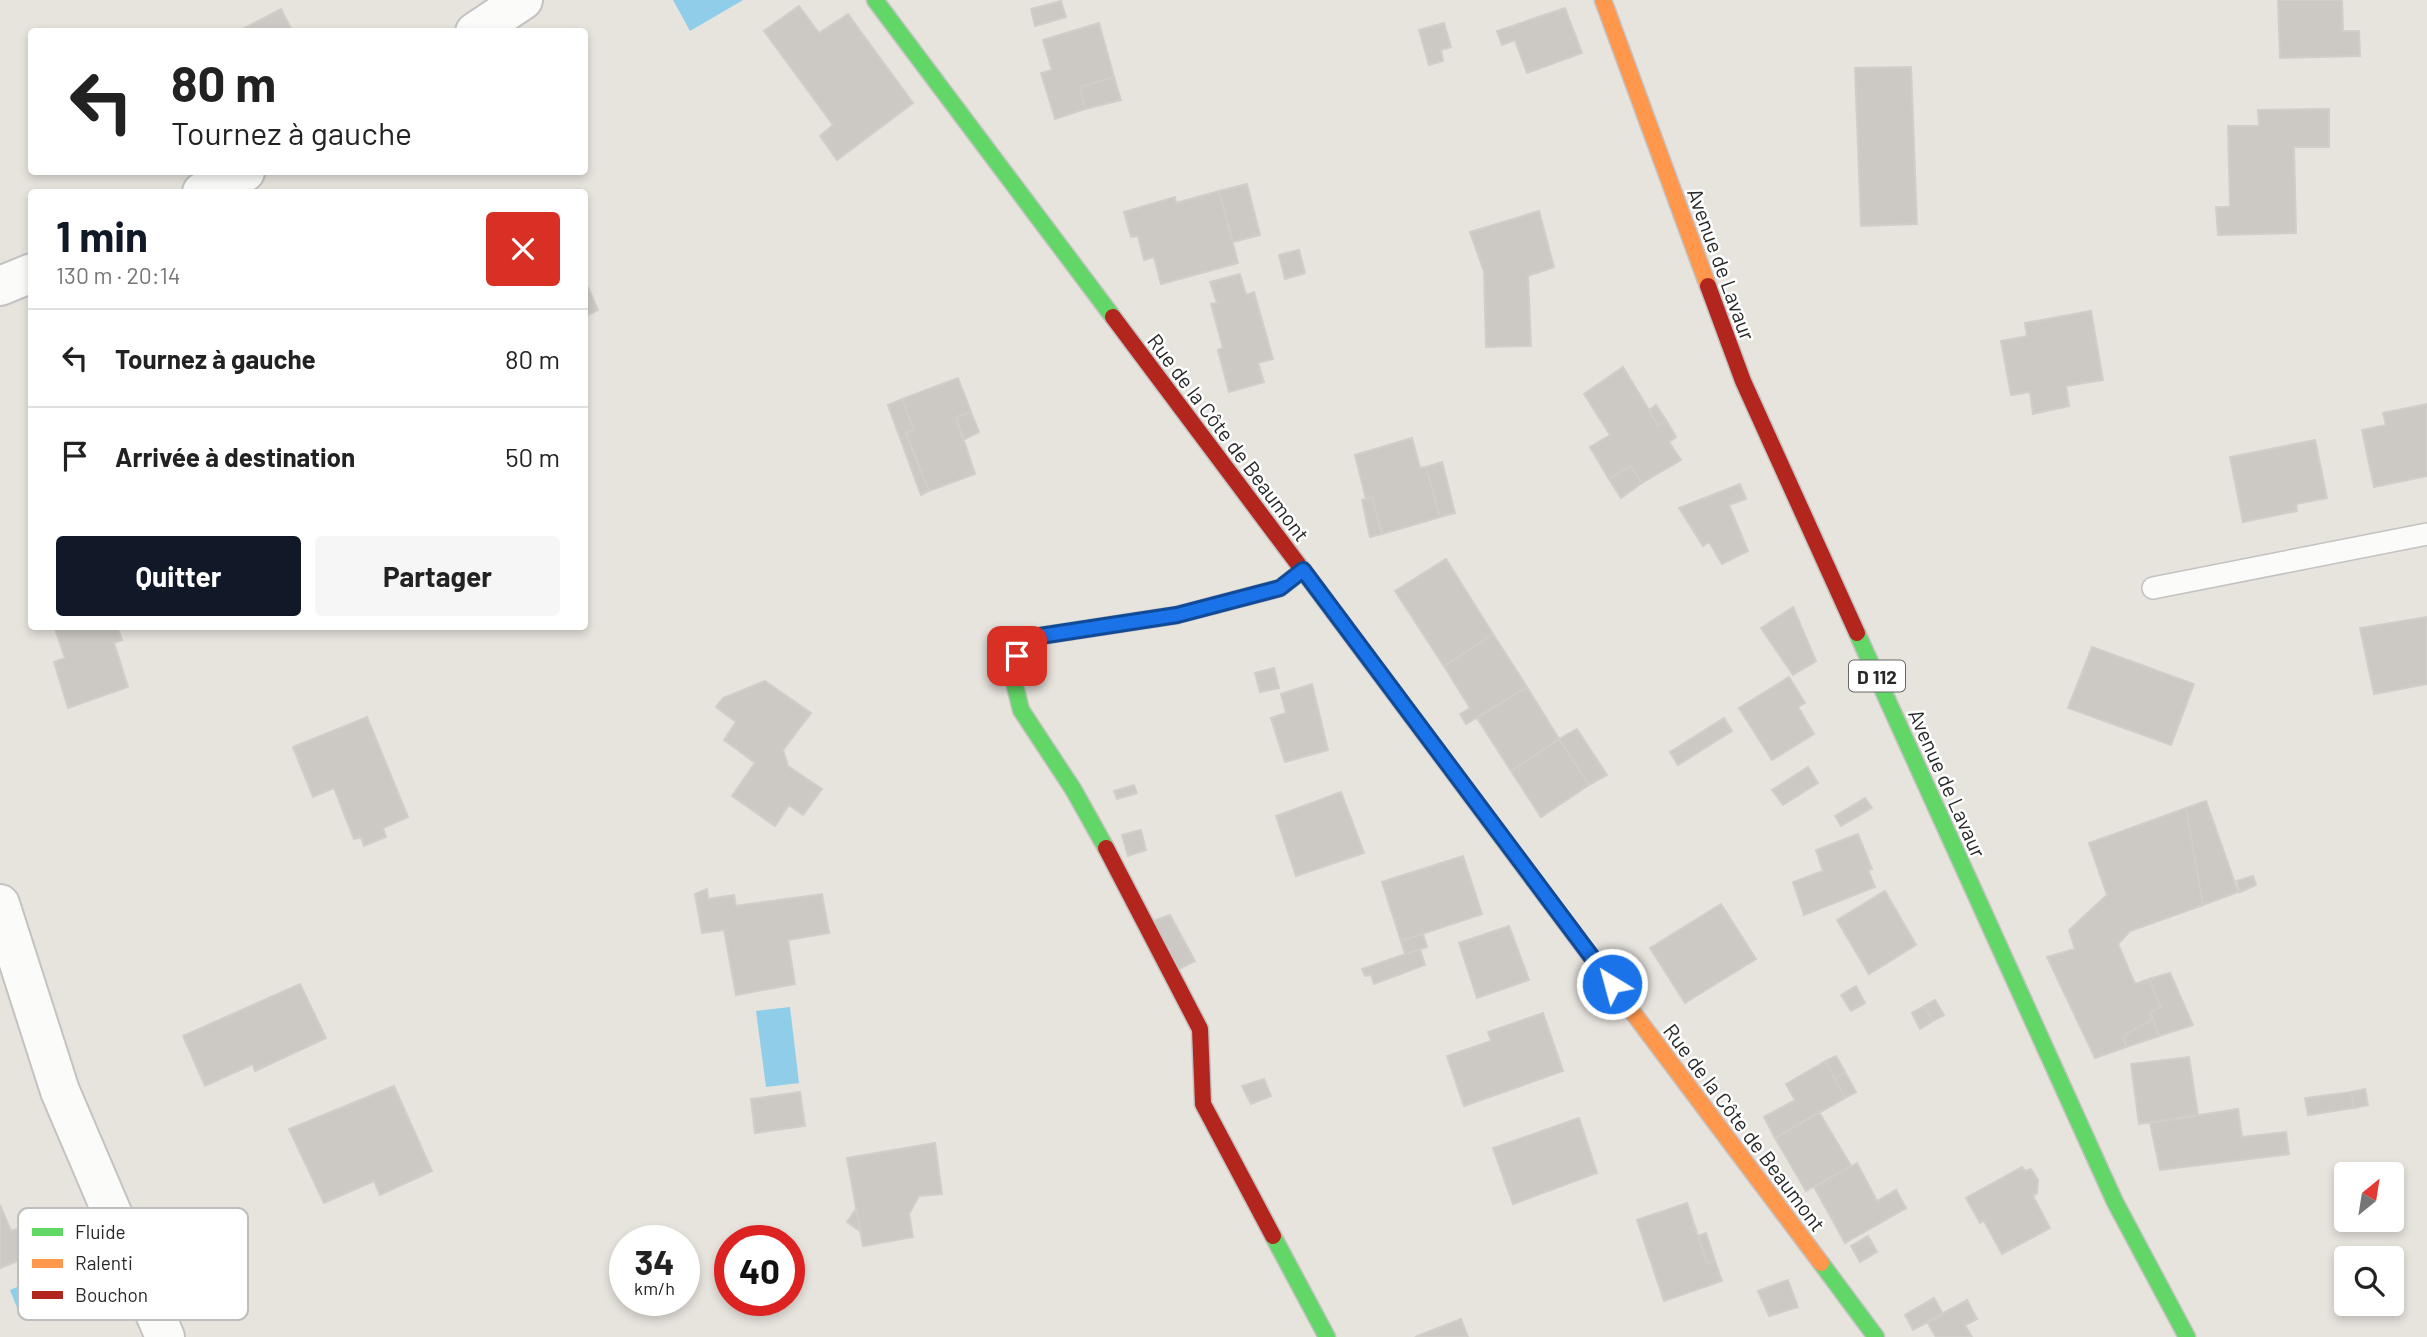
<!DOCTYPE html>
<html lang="fr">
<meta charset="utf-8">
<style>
:root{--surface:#fff;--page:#f6f6f6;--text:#222;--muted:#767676;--line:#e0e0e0;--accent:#111827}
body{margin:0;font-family:Barlow,sans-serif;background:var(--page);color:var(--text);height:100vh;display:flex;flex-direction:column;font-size:26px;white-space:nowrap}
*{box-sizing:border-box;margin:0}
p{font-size:23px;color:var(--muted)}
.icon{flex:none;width:38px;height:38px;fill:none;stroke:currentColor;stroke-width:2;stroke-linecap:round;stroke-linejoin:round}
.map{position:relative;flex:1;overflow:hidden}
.side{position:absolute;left:28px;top:189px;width:560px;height:441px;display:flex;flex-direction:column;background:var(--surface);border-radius:7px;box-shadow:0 4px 10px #0003}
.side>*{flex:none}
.top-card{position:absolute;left:28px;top:28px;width:560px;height:147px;border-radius:7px;box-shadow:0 4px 10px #0003;background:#fff;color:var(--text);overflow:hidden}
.needle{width:46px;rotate:30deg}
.buttons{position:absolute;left:2334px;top:1162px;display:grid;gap:14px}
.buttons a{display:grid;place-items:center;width:70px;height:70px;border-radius:7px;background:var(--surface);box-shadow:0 4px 10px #0003;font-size:35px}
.speed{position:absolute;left:609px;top:1225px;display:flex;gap:14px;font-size:35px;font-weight:700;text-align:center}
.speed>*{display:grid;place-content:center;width:91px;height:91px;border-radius:50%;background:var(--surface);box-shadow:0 4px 10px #0003;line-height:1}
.speed small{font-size:18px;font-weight:400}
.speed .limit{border:10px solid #d22;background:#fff;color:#111}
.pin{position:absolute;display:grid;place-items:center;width:60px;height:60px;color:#fff;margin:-30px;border-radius:14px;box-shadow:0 4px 10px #0006}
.me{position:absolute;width:77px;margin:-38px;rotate:323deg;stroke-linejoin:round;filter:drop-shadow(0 0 5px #0008)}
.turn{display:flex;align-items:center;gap:24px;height:147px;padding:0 28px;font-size:32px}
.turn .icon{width:91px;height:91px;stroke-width:2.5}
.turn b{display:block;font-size:49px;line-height:60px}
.round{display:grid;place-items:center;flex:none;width:74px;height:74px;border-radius:7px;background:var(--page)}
.head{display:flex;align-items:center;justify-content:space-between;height:119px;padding:0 28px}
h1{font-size:42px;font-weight:700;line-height:52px;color:var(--accent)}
.action{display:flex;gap:14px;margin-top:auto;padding:14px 28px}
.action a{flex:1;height:80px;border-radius:7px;background:var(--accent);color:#fff;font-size:28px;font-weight:700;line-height:80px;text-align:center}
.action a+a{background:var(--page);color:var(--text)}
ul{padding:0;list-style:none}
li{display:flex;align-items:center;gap:21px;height:98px;padding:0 28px;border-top:2px solid var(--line)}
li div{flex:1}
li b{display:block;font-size:26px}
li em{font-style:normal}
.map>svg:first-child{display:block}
.water{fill:#90cde9}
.building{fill:#ccc9c4;stroke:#d1cec9;stroke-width:2}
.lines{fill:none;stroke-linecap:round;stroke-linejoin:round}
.lane-casing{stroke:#c4c2c3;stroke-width:24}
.street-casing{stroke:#c4c2c3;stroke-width:42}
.fast-casing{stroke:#c4c2c3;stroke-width:19}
.slow-casing{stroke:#c4c2c3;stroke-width:19}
.jam-casing{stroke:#c4c2c3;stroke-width:19}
.lane{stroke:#fbfbfa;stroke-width:21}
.street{stroke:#fbfbfa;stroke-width:38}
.fast{stroke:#63d668;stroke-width:16}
.slow{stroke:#ff974d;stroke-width:16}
.jam{stroke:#b3261e;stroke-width:16}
.route-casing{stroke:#114b97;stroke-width:18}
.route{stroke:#1a73e8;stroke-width:12}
.labels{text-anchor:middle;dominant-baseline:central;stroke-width:5;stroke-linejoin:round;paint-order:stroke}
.shield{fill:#fff;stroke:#686868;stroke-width:2}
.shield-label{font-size:19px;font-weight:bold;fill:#282828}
.street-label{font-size:21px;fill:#282828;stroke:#fff}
.key{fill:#fff;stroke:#bebebe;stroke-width:2}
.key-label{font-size:19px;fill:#282828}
</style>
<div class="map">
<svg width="2427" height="1337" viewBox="0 0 2427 1337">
<rect width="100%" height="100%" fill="#e7e3dd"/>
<path class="water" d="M673,0H743L690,31Z
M790,1007L799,1083L766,1087L756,1011Z
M55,1271L63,1291L18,1310L10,1290Z"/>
<path class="building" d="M2278,0H2342L2343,31H2359L2360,56L2280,58Z
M1061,1L1066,17L1035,26L1031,9Z
M799,6L819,33L848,14L913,103L837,160L820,136L833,125L764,31Z
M1565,8L1582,53L1527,73L1515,40L1502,45L1497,31Z
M281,9L293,32H237Z
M1099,23L1114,77L1080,87L1085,109L1055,119L1041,73L1052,70L1043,40Z
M1444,23L1451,47L1441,50L1443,61L1429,65L1419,30Z
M1911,67L1917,224L1861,226L1855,68Z
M1114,77L1121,100L1085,109L1080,87Z
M2329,109V147H2294L2296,233L2218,235L2216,207H2230L2228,126H2259L2258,110Z
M1247,184L1260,235L1233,242L1219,191Z
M1219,191L1238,263L1161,284L1154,257L1144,260L1138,236L1131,237L1124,212L1175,197L1176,203Z
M1539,211L1554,267L1528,276L1531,346L1486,347L1484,272L1470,232Z
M1299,250L1305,273L1285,279L1279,255Z
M1240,274L1246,295L1254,292L1273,359L1258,363L1264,382L1229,392L1218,350L1223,348L1211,304L1217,303L1210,282Z
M584,278L598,310L584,317Z
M2091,311L2103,380L2066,386L2069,406L2033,414L2030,392L2011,395L2001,341L2027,336L2025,323Z
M1623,367L1658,425L1666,420L1676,437L1669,442L1681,460L1642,483L1630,466L1609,479L1590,447L1610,435L1584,394Z
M958,378L971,412L956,417L975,474L929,491L906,433L914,430L902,399Z
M902,399L914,430L906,433L929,491L921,495L888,405Z
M2427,404V476L2374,487L2362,430L2386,425L2383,413Z
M1656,405L1666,420L1658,425L1649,410Z
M971,412L979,432L963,440L956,417Z
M1412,438L1420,468L1426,467L1440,517L1382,534L1372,497L1366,499L1355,455Z
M2315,440L2327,498L2296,504L2297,511L2243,522L2230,457Z
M1442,462L1455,513L1440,517L1426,467Z
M1630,466L1642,483L1621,498L1609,479Z
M1740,484L1746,499L1729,505L1748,551L1722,564L1709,542L1703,546L1679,508Z
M1372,497L1382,534L1370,537L1362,500Z
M1446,559L1493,634L1444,666L1395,591Z
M1793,607L1816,661L1793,675L1761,628Z
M2427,617V684L2374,694L2360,628Z
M54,626H117L122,640L114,643L128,687L68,708L54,662L65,658Z
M1493,634L1527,687L1466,724L1460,714L1470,708L1444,666Z
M2092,647L2194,684L2171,745L2068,708Z
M1274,668L1279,688L1260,692L1255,673Z
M1789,677L1805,703L1798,707L1814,734L1772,760L1739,708Z
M765,681L811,713L783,750L788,766L822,789L803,815L789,805L775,826L732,796L755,763L724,740L736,722L716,707L723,698Z
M1312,684L1328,750L1285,762L1271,718L1286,713L1281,694Z
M1527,687L1559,739L1511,771L1477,718Z
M367,717L408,817L383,828L386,837L364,846L361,837L354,839L334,788L313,797L293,747Z
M1724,718L1732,731L1678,765L1670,752Z
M1577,729L1607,775L1589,785L1559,739Z
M1559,739L1589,785L1541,817L1511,771Z
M1808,767L1818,783L1783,805L1772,790Z
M1134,785L1137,793L1117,799L1114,791Z
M1341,792L1364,853L1296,876L1276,816Z
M1865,798L1872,808L1841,826L1835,816Z
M2206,801L2238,892L2203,905L2186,808Z
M2186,808L2203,905L2130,931L2118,944L2135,984L2149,979L2161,1007L2150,1012L2153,1019L2123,1036L2126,1047L2095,1058L2047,957L2075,949L2069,930L2107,895L2089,843Z
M1141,830L1146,850L1128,856L1122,835Z
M1858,834L1872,869L1868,870L1875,887L1804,915L1793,882L1823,871L1816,850Z
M1463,856L1482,914L1401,941L1382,882Z
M2253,876L2256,885L2240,892L2237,881Z
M707,889L708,899L734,895L736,906L822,894L829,933L788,940L795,984L736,995L724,930L702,933L695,894Z
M1885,891L1916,945L1869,974L1837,920Z
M1721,904L1756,959L1685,1003L1650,948Z
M1170,915L1195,961L1179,969L1153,921Z
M1509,926L1529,980L1477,998L1459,943Z
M1423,934L1427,947L1405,954L1401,941Z
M1420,949L1425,965L1374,984L1371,975L1365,976L1362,969Z
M2170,973L2193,1025L2159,1036L2150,1012L2161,1007L2149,979Z
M300,984L326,1038L255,1071L253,1064L205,1086L183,1036Z
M1856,986L1865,1003L1851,1011L1841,995Z
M1935,1000L1944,1015L1933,1021L1924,1006Z
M1924,1006L1933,1021L1920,1029L1912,1013Z
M1543,1013L1563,1071L1464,1106L1447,1056L1491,1041L1488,1032Z
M2153,1019L2159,1036L2126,1047L2123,1036Z
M1836,1056L1845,1072L1835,1079L1826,1061Z
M2189,1057L2198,1115L2139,1124L2131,1064Z
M1826,1061L1845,1098L1775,1138L1764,1117L1795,1100L1786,1084Z
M1845,1072L1856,1092L1845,1098L1835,1079Z
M1264,1079L1271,1096L1251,1104L1242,1086Z
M394,1086L432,1171L380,1195L374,1181L324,1203L289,1129Z
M2365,1089L2368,1105L2354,1108L2351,1092Z
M800,1092L805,1126L755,1133L751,1099Z
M2351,1092L2354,1108L2308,1115L2305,1098Z
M2238,1109L2242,1137L2286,1132L2289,1154L2160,1170L2150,1123Z
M1819,1112L1851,1166L1806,1191L1775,1138Z
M1579,1118L1597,1173L1513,1204L1493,1148Z
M935,1143L942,1194L919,1196L909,1214L913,1237L863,1246L847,1158Z
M1857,1163L1877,1201L1896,1190L1906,1208L1845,1243L1814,1187Z
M2022,1167L2025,1171L2031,1169L2038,1180L2037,1193L2033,1196L2050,1228L2002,1254L1984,1221L1980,1223L1966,1198Z
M1687,1203L1707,1263L1715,1261L1722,1281L1664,1301L1637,1220Z
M0,1205L11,1231L20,1228L31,1256L0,1268Z
M856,1209L861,1232L847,1222Z
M1706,1233L1715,1261L1707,1263L1698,1236Z
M1868,1236L1877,1252L1860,1262L1851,1246Z
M1788,1280L1798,1307L1769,1316L1758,1291Z
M1934,1298L1943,1314L1913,1330L1905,1315Z
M1967,1300L1977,1319L1965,1325L1972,1337H1936L1927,1322Z
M1461,1319L1468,1337H1415Z"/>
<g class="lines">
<defs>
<path id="lane" d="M2153,588L2427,534"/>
<path id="street" d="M475,32L523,0
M202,192L245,172
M0,286L32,273
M0,904L60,1091L165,1337"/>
<path id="fast" d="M875,0L1113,317
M1298,564L1595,962
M1857,633L2115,1202L2187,1337
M1106,848L1073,789L1021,710L1013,678L1020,653L1040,636L1177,615L1280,588L1303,570
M1273,1236L1327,1337
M1821,1263L1876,1337"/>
<path id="slow" d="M1603,0L1708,286
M1595,962L1821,1263"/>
<path id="jam" d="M1708,286L1743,381L1857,633
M1113,317L1298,564
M1106,848L1200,1029L1203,1104L1273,1236"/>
</defs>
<use href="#lane" class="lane-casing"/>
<use href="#street" class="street-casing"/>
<use href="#fast" class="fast-casing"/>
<use href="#slow" class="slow-casing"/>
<use href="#jam" class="jam-casing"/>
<use href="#lane" class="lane"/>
<use href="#street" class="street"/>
<use href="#fast" class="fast"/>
<use href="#slow" class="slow"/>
<use href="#jam" class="jam"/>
</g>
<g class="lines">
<defs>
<path id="route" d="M1017,656L1027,644L1040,636L1177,615L1280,588L1303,570L1612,984"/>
</defs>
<use href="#route" class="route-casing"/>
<use href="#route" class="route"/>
</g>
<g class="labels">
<rect class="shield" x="1849" y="660.5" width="56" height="31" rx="5"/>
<g class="shield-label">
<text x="1877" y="676">D 112</text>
</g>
<g class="street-label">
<text transform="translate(1722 264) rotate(70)">Avenue de Lavaur</text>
<text transform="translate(1229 437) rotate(53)">Rue de la Côte de Beaumont</text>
<text transform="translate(1948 783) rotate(66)">Avenue de Lavaur</text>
<text transform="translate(1745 1127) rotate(53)">Rue de la Côte de Beaumont</text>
</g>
</g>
<rect x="18" y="1208" width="230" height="112" rx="10" class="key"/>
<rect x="32" y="1228" width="31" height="8" fill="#63d668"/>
<rect x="32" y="1259" width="31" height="9" fill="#ff974d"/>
<rect x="32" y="1291" width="31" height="8" fill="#b3261e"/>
<g class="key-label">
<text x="75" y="1239">Fluide</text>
<text x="75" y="1270">Ralenti</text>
<text x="75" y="1302">Bouchon</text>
</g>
</svg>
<div class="buttons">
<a><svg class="needle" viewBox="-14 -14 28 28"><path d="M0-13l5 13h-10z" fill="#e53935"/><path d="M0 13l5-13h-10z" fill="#767676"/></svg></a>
<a><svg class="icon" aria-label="search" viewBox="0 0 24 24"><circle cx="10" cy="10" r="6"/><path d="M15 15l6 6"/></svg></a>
</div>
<div class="speed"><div>34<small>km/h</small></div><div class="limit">40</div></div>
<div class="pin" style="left:1017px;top:656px;background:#d93025"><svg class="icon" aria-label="arrive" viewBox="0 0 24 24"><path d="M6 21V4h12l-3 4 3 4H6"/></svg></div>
<svg class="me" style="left:1612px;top:984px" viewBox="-20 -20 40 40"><circle r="17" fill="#1a73e8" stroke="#fff" stroke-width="3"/><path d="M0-11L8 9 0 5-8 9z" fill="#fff"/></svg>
<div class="top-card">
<div class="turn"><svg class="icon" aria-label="left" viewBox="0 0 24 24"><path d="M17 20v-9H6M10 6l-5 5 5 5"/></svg><div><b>80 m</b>Tournez à gauche</div></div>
</div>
<section class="side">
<div class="head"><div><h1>1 min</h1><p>130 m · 20:14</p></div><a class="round" style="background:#d93025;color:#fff"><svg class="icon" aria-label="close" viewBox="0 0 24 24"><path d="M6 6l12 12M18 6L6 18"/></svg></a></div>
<ul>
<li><svg class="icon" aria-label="left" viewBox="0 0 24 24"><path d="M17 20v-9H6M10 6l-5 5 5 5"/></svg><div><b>Tournez à gauche</b></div><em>80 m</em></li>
<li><svg class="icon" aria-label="arrive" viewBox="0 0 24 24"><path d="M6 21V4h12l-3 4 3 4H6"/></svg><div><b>Arrivée à destination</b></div><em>50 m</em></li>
</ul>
<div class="action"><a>Quitter</a><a>Partager</a></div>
</section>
</div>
